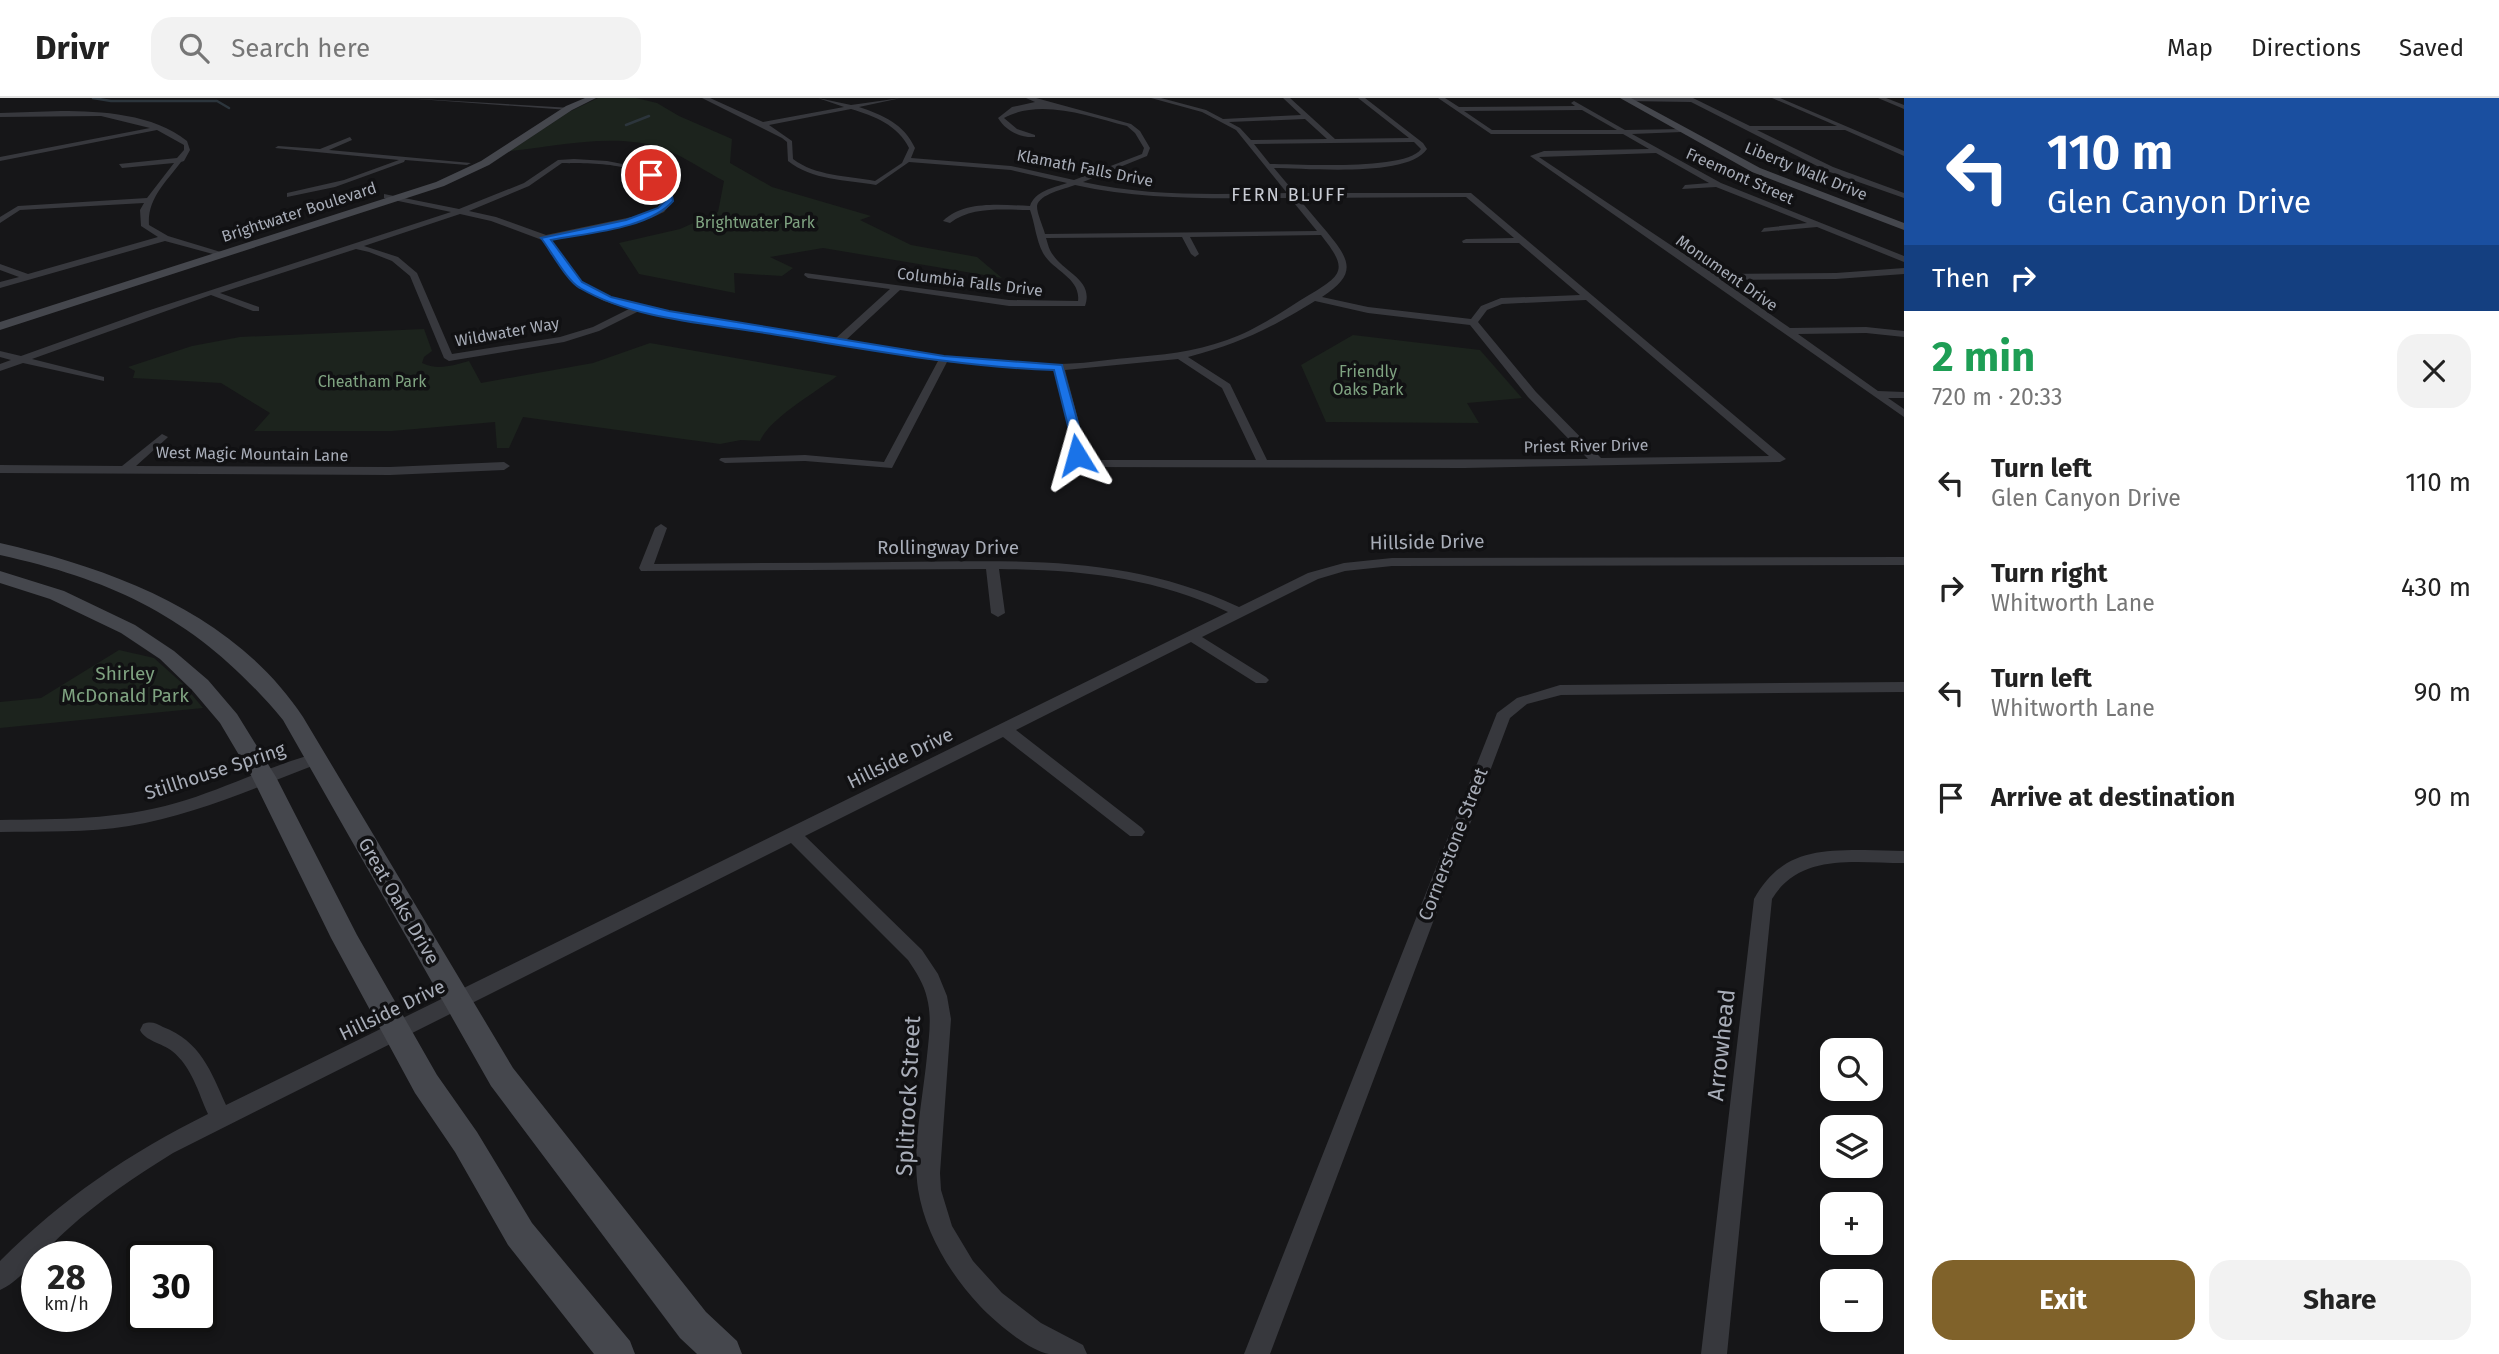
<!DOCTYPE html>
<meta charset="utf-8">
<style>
:root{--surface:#fff;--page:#f2f2f2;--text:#222;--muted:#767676;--line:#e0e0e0;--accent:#80622a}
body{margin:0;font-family:"Fira Sans",sans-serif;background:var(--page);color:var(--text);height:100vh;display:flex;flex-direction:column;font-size:26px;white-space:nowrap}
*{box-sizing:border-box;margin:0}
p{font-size:23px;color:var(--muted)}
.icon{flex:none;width:38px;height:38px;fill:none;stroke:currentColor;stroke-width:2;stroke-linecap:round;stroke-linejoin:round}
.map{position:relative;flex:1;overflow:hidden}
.sheet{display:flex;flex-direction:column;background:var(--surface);width:595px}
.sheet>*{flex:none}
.guide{background:#1a4fa0;color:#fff;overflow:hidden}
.tools{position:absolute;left:1820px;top:940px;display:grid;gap:14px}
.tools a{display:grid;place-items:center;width:63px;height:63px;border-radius:14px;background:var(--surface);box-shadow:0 4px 10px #0003;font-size:35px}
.speed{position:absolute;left:21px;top:1143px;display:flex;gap:14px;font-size:35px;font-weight:700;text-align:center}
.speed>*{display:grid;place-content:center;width:91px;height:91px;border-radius:50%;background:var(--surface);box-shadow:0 4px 10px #0003;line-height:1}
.speed small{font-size:18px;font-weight:400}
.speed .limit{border:4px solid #111;border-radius:10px;background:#fff;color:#111}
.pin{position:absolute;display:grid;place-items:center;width:60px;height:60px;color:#fff;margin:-30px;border:4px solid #fff;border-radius:50%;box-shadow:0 2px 7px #0007}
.me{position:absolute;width:77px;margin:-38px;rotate:352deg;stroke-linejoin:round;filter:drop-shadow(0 0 5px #0008)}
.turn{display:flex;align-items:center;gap:24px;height:147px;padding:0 28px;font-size:32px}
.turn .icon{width:91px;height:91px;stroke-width:2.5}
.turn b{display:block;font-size:49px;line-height:60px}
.then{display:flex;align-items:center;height:66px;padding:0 28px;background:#0003;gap:14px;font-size:26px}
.round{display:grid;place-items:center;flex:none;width:74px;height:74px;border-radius:21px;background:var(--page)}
.overview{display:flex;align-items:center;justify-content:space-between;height:119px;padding:0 28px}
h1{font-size:42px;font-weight:700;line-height:52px;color:#1e9e55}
.button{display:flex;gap:14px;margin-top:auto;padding:14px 28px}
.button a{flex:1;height:80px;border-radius:21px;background:var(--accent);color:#fff;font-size:28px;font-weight:700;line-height:80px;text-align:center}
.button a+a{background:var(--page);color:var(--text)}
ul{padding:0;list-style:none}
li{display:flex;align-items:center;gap:21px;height:105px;padding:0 28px}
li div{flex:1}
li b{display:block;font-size:26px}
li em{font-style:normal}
header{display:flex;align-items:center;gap:42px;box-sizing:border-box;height:98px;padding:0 35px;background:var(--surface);border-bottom:2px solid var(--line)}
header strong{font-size:33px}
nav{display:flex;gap:38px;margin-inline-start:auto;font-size:24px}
.search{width:490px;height:63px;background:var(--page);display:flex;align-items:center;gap:18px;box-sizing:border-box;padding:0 24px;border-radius:21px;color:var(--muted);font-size:26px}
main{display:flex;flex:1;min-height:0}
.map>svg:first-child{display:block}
.green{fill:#1c231d}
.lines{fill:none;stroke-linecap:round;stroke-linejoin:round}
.stream{stroke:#2c353c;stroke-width:2.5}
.street{fill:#37383d;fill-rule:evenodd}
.secondary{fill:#45474d;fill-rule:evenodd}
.route{fill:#1a73e8;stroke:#114b97;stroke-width:2}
.labels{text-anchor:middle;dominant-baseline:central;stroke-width:7;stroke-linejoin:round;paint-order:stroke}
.far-street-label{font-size:16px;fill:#a8adb8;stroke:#111113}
.far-park-label{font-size:16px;fill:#7fa381;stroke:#111113}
.far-neighbourhood-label{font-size:18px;letter-spacing:2px;fill:#c9ccd4;stroke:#111113}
.street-label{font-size:19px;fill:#a8adb8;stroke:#111113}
.park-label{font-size:19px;fill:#7fa381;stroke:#111113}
.near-street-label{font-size:23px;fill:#a8adb8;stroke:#111113}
</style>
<header>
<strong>Drivr</strong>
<div class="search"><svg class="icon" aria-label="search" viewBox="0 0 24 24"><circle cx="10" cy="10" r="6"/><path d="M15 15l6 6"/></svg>Search here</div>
<nav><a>Map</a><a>Directions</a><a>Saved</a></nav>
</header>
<main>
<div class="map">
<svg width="1904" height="1256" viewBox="0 0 1904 1256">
<rect width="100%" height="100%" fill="#161618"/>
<path class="green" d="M598,0H636L657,5L679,18L732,41L730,65L772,89L871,118L860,122L911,147L977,159L1002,180L823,150L770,159L793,170L782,178L734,175L735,195L639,176L619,145L680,131L718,114L724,83C705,73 686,60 667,52C621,33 557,48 510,53L569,14Z
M424,231L432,253L424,259L422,265C438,273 454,267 469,263L481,285L593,265L650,245L837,278C816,294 770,320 760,343L741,342L720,346L523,319L509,350H497L495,324L392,333H254L270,315L221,285L133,280L135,273L128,269L192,248L240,239Z
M1353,237L1480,252L1522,300L1467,305L1479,325L1326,324L1301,267Z
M119,552L154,560L183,586L203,610L0,630V604L41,600Z"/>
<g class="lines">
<path class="stream" d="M93,0L111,3H217L229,10
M626,27L649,18"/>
<path class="street" d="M404,0L572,10L569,12Z
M702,0H710L763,24L844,9L818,0L851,7L901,0L859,9C883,17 904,26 915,50L911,60L1011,68L1074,82L1142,56L1144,50L1135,35L1127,28C1088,18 1040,0 1004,20L1017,31L1035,37V39C1020,40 1006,33 998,20L1012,9L1035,4L1026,0H1036L1131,26L1140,33L1150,50L1147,58L1083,84C1150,99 1218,96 1287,95L1236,32L1202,14L1151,0H1161L1206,12L1223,21L1301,17L1283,0H1290L1335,41L1409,40L1358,0H1365L1423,45L1427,51C1408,80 1307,70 1274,70L1295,95H1471L1786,361L1780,364L1464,370L1083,369L1079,367L1071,357L1070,336L1055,272L947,264L892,370L805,363L725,365L719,362L721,360L805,357L884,364L938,263L639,213L599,233L564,244L449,263L444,260L410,178L392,163L369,154L356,151L220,195L259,209V213H253L211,197L32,261L104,279V283L23,265L0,273V266L11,262L0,259V253L21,258L144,214L451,114L384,100V96L459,111L524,85L558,62L574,61L607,63L643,70L657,77L667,87L673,103L664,114L651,120L550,141L582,184L610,199L645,209L836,240L890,191L808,180L804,177L805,175L1009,202L1078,203C1081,180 1053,173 1043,155C1036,142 1035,126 1030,112C1004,112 972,108 950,125L943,123C964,102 1002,107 1030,108C1035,93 1053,90 1067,85L1011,72L909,64L876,87C847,82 811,82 788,63L787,44L782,40ZM851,11C874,18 898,27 909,50L902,65L875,83C848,78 815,78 793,61L792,43L769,27ZM1305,21L1327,41L1251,42L1240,30L1229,24ZM1414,44L1421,51C1406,73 1298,66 1270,66L1254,46ZM562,65C598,66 650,62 665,103L658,110L646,116L546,137L496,119L469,113L529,88ZM1075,87C1147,103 1218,100 1290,100L1317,133L1045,136C1043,128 1037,116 1037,108C1039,96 1065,91 1075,87ZM1466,99L1514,140L1466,141L1462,143L1463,145H1519L1580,197L1501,200L1481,208L1471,221L1368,209L1322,199C1358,176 1350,162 1327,134C1317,123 1308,111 1298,100ZM460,116L491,123L542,142L576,188L604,203L629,211L593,229L560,239L452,256L417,175L398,159L364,148ZM1321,137C1348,171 1344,176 1309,197C1284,212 1257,232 1227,242C1194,254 1161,257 1127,260C1104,262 1081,266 1058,266C986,267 916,253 846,242L900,192L1009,208H1085C1094,182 1065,175 1053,157C1049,152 1048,146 1046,140L1182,139L1191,156L1195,159L1199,156L1190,139ZM1586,202L1769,358L1601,360L1536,294L1478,224L1487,212L1502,206ZM1315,203L1368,215L1470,227L1528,299L1588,361L1267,362L1230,286L1188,259C1241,245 1269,231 1315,203ZM1178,261L1222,290L1256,362H1086L1083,357L1082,336L1065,272Z
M1438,0H1445L1459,9L1575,8L1571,5L1574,3L1625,32L1684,31L1682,34L1632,36L1721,85L1904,158V164L1817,129L1761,134L1764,130L1807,125L1716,89L1682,91L1685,87L1709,85L1656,55L1539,59L1714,176L1836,175L1904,170V176L1836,181L1721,182L1790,230L1866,229L1904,233V239L1866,235L1798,236L1878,293L1904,294V300H1888L1904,311V319L1530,58L1544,53L1649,51L1623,36H1491ZM1582,12L1617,32H1492L1464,13Z
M1624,0H1693L1750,28H1837L1772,0H1780L1904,53V58L1845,32H1757L1833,69L1904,95V100L1827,73L1691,4L1626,3Z
M1878,0H1886L1904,7V11Z
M61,13C101,13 154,16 187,43L190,52L184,63L181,64C166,84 147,101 149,127L168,138L224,155V159L165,143L0,190V184L19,179L0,172V166L28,176L158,139L141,128L140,112L144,105L20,112L0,125V119L18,108L147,100L174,65L122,70L119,66L177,60L184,52V47L157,32L0,63V59L150,30L101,18L0,19V15Z
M350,39L352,42L329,52L471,65L467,67L405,62L404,64L335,89L287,99V95L344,82L399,62L275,50L278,48L320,51Z
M162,336L168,339L166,341L136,368L390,369L504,364L510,368L504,372L390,377L0,375V367L122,368Z
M661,426L667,430L654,466C734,465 814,465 894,464C1017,463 1125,456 1239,509L1308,475L1344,465L1392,460L1904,459V467L1392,468L1345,473L1318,481L1202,539L1266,579L1269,582L1266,585H1256L1191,544L1016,632L1142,730L1145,734L1142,738H1130L1003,639L805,738L922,852L938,876L947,898L951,921L940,1075L941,1092L952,1128L973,1163L1002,1195L1041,1225L1083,1247L1087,1256C1075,1256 1061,1256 1049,1256C1029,1253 994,1223 980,1208C950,1176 925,1135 918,1091C912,1051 923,999 927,958C929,938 932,920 927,900C924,886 916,874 908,862L791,745L173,1055C136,1078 100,1102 68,1131C49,1147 20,1184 0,1192V1163C62,1101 129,1055 208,1016C198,994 192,969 172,953C162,945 145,943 140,932L143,926C151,923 156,925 163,929C200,943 211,973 226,1007L1228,514C1153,479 1082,472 999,471L1005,515L998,519L991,515L986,471L641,473L639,470L655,430Z
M1904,584V594L1561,597L1527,606L1510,620L1270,1256H1244L1497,615L1517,600L1560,587Z
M317,655L323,656L325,660L323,664C259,688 196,717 129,728C87,735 43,733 0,734V722C59,721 118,722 176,705C224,691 269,668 317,655Z
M1865,752L1904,753V765C1857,765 1800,754 1772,801L1727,1256H1701L1754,801C1781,754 1814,752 1865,752Z"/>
<path class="secondary" d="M585,0H596L572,12L489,67L444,88L0,232V224L436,84L481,63L566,8Z
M1620,0H1631L1760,70L1904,125V132L1752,74Z
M0,445C114,471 235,516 303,619L513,970L706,1214L737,1243L742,1256H697L680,1240L491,988L283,622C202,525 122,484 0,457Z
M0,473L64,493L135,527L174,553L208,582L237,616L276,679L357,837L437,977L477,1034L532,1125L630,1243L635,1256H594L508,1147L455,1054L415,995L331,840L252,679L220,625L192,592L160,561L121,535L50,501L0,485Z"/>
</g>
<path class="route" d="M648,76H653L671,93L673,103C649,131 586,135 551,142L582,184L611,199L669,213L944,258L1062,267L1081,336L1083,357L1077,361L1071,357L1070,336L1054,272C956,269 861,250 765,235C704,225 633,221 580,190C567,183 551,153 541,140L626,122L658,110L665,103L664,95Z"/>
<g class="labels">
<g class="far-street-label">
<text transform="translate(1085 70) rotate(11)">Klamath Falls Drive</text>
<text transform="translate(1806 73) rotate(22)">Liberty Walk Drive</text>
<text transform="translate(1740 78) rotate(24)">Freemont Street</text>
<text transform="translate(299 114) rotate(-18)">Brightwater Boulevard</text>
<text transform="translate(1727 175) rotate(35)">Monument Drive</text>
<text transform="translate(970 184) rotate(7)">Columbia Falls Drive</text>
<text transform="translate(507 234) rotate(-10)">Wildwater Way</text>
<text transform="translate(1586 348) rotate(-1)">Priest River Drive</text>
<text transform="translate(252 356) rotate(1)">West Magic Mountain Lane</text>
</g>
<g class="far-park-label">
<text x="755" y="124">Brightwater Park</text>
<text x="1368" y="273">Friendly<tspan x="1368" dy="18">Oaks Park</tspan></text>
<text x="372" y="283">Cheatham Park</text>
</g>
<g class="far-neighbourhood-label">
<text x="1289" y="97">FERN BLUFF</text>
</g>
<g class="street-label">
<text transform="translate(1427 444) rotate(-1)">Hillside Drive</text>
<text x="948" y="449">Rollingway Drive</text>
<text transform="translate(900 660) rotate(-26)">Hillside Drive</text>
<text transform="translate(215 673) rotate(-18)">Stillhouse Spring</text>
<text transform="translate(1453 746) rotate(-69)">Cornerstone Street</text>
<text transform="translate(399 803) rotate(60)">Great Oaks Drive</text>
<text transform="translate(392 912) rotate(-26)">Hillside Drive</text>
</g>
<g class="park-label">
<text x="125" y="575">Shirley<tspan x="125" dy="22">McDonald Park</tspan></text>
</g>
<g class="near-street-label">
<text transform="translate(1721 947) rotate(-84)">Arrowhead</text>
<text transform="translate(908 998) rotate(-87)">Splitrock Street</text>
</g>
</g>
</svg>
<div class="tools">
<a><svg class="icon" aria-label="search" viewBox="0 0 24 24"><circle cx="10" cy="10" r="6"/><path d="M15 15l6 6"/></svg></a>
<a><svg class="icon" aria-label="layers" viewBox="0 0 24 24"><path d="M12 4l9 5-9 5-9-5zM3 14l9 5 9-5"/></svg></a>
<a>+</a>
<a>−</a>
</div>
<div class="speed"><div>28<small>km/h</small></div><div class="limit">30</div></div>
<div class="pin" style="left:651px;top:77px;background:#d93025"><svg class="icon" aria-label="arrive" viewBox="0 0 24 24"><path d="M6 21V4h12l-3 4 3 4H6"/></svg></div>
<svg class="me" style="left:1077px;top:357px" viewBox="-20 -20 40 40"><path d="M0-17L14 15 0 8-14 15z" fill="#1a73e8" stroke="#fff" stroke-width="4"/></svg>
</div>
<section class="sheet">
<div class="guide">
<div class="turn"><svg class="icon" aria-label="left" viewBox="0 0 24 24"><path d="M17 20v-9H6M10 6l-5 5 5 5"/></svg><div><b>110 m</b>Glen Canyon Drive</div></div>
<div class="then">Then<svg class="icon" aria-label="right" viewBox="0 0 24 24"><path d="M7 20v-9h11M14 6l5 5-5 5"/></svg></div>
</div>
<div class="overview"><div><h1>2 min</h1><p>720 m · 20:33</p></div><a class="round"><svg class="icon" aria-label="close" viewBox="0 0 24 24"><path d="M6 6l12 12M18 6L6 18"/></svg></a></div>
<ul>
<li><svg class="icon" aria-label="left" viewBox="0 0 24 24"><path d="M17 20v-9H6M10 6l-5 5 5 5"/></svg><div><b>Turn left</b><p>Glen Canyon Drive</p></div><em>110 m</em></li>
<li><svg class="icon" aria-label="right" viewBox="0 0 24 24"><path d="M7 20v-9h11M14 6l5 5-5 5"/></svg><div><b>Turn right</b><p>Whitworth Lane</p></div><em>430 m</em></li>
<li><svg class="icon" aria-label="left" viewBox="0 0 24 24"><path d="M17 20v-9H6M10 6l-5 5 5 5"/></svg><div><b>Turn left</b><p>Whitworth Lane</p></div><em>90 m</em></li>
<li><svg class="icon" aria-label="arrive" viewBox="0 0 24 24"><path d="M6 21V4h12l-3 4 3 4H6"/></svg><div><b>Arrive at destination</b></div><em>90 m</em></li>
</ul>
<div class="button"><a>Exit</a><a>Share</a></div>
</section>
</main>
